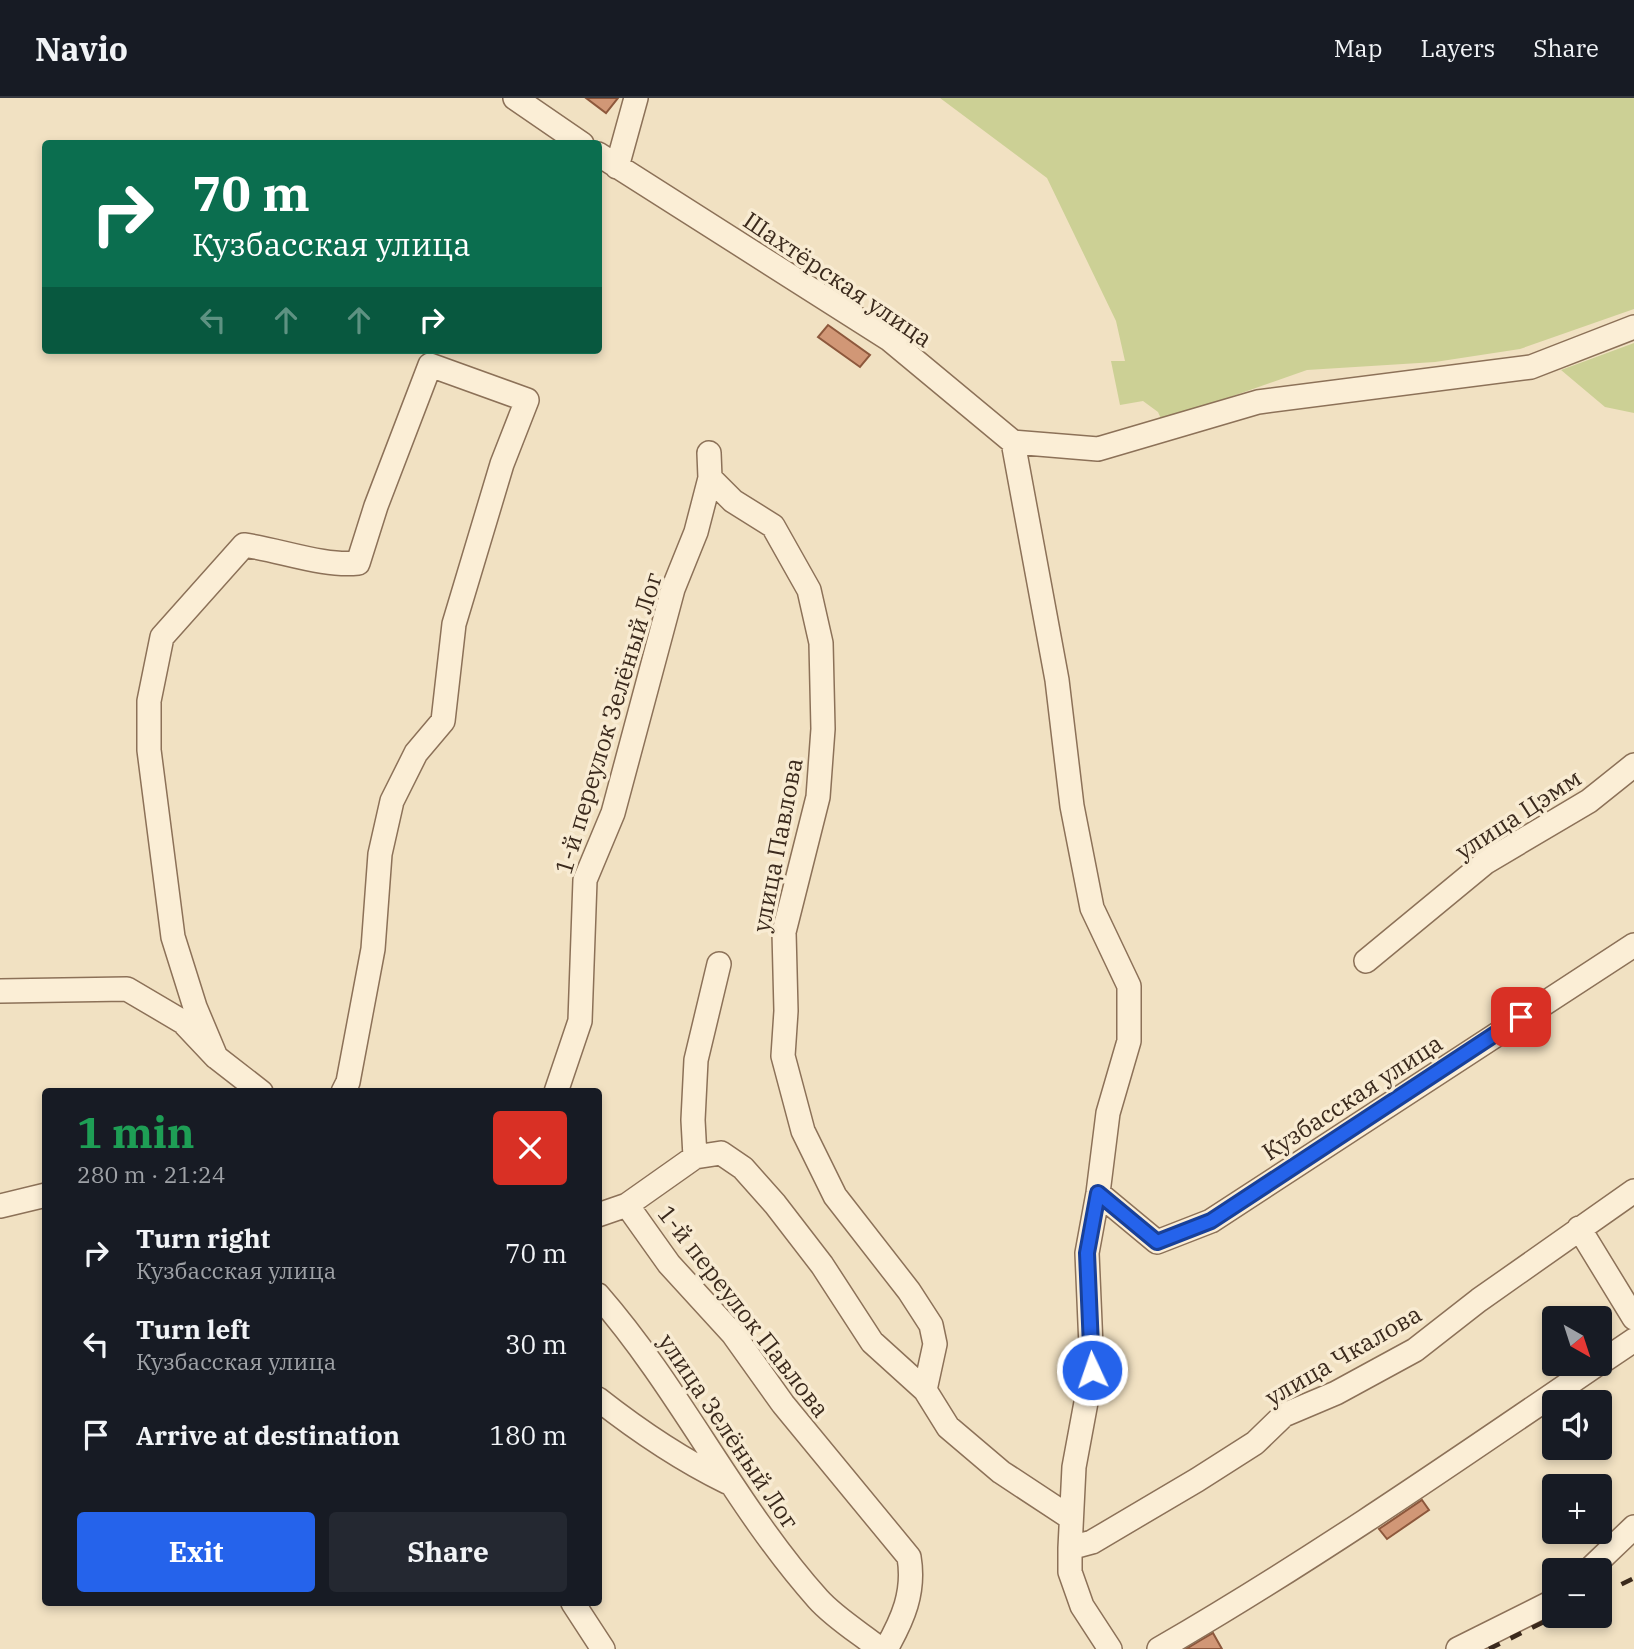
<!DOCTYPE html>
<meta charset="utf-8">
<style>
:root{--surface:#171b24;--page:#242831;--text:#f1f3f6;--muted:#9ea1a6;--line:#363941;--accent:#2563eb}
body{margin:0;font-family:"IBM Plex Serif",serif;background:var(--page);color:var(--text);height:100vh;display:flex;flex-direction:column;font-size:26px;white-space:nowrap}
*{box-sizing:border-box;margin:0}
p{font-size:23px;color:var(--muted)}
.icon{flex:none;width:38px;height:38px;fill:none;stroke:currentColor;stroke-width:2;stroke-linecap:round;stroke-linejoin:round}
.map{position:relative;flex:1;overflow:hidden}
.drawer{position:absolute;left:42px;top:990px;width:560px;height:518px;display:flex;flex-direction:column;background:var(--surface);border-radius:7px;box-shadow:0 4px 10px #0003}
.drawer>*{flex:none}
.guide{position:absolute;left:42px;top:42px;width:560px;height:214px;border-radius:7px;box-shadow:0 4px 10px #0003;background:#0b6e4f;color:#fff;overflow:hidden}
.needle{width:46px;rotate:141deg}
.controls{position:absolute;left:1542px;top:1208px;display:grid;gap:14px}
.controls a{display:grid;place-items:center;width:70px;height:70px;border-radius:7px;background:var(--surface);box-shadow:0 4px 10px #0003;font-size:35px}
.pin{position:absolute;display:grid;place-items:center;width:60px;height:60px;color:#fff;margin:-30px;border-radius:14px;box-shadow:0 4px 10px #0006}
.me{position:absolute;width:77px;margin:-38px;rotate:357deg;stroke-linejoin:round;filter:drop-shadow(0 0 5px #0008)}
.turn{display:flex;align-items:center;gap:24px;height:147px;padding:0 35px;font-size:32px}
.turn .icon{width:91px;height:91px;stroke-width:2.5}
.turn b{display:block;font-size:49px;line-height:60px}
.lanes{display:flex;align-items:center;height:66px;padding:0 35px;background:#0003;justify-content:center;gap:35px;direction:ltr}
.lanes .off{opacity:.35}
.round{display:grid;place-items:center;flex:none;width:74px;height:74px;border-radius:7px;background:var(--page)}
.head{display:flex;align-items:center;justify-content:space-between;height:119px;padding:0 35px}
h1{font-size:42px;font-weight:700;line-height:52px;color:#1e9e55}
.button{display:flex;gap:14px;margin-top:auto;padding:14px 35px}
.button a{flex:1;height:80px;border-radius:7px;background:var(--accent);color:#fff;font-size:28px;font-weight:700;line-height:80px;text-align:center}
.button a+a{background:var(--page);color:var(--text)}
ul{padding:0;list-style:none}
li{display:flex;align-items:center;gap:21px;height:91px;padding:0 35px}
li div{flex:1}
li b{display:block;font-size:26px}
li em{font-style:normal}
header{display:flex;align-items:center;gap:42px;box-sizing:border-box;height:98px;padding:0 35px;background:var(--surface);border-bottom:2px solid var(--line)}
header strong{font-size:33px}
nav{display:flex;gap:38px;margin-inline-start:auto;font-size:24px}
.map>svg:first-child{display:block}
.green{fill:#ccd095}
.building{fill:#d19776;stroke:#8d583c;stroke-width:2}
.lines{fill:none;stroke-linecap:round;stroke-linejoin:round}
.minor-casing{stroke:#8c7158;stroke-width:26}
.minor{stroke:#fbeed6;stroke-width:23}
.rail{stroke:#3b2a1d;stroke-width:4.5;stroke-dasharray:12 12;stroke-linecap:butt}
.route-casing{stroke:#184099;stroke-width:18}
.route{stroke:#2563eb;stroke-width:12}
.labels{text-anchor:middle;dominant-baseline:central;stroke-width:7;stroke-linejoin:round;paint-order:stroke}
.street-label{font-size:24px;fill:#3b2a1d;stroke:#f8ebd2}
</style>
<header>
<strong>Navio</strong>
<nav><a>Map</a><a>Layers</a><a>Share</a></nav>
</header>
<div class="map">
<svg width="1634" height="1551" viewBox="0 0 1634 1551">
<rect width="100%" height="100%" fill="#f1e1c2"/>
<path class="green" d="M940,0H1634V211L1520,251L1435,264L1307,272L1162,323L1158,314L1143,303L1120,307L1111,263H1125L1116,223L1047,80Z
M1634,245V315L1605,309L1561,272Z"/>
<path class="building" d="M586,0H618L606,15Z
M828,227L870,257L860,269L818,239Z
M1422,1402L1429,1412L1387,1441L1379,1431Z
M1213,1535L1222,1551H1186L1201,1542Z"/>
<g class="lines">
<defs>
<path id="minor" d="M515,0L582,46
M598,56L889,241L1013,344L1057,582L1072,708L1092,810L1129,888V943L1108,1015L1098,1095L1087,1155L1092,1272L1074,1369L1070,1450V1474L1082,1508L1110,1551
M617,69L636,0
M1013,344L1098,351L1258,304L1531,269L1634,229
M710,380L733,403L773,428L809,492L821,545L823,631L818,699L784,834L786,913L783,958L803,1033L835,1098L909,1193L931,1227L935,1246L925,1292
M1366,863L1486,764L1589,703L1634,667
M719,866L696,962L693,1022L695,1059L627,1107L669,1166L733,1236L783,1306L909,1459C915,1494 903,1521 886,1551
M0,893L127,891L183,924L216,959L261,994
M216,959L195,909L173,839L149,652V603L162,539L244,447C280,452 324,469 358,465L376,408L430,267L527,302L502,366L454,526L443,623L416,655L392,703L380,756L373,851L348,984L343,994
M556,994L580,923L585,782L613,715L673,491L696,434L710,380L709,355
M695,1059L721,1055L743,1070L775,1106L822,1167L872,1244L925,1292L948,1329L1001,1374L1071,1420
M1098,1095L1157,1144L1211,1123L1634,847
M0,1108L46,1097
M598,1117L627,1107
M1579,1130L1634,1220
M598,1197C681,1292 734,1407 818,1501C835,1520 860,1535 880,1551
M1600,1265L1634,1242
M598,1301C640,1334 680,1361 727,1384
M1070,1450L1092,1444L1197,1382L1255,1345L1284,1317L1336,1295L1415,1252L1479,1202L1634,1093
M1589,1472L1634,1429
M573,1505L603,1551
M1159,1551C1311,1463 1454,1364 1599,1265
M1458,1551L1554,1503"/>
</defs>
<use href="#minor" class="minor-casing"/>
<use href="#minor" class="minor"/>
<path class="rail" d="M1600,1497L1634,1480
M1489,1551L1558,1517"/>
</g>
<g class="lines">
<defs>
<path id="route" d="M1092,1272L1087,1155L1098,1095L1157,1144L1211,1123L1521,919"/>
</defs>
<use href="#route" class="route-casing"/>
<use href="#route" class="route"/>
</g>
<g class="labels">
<g class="street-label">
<text transform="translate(838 181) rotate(34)">Шахтёрская улица</text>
<text transform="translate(608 625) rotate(-73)">1-й переулок Зелёный Лог</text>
<text transform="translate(1518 716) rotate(-33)">улица Цэмм</text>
<text transform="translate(777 747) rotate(-79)">улица Павлова</text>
<text transform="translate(1352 999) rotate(-33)">Кузбасская улица</text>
<text transform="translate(744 1213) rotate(52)">1-й переулок Павлова</text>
<text transform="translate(1343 1257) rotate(-30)">улица Чкалова</text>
<text transform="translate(729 1333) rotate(56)">улица Зелёный Лог</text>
</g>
</g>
</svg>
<div class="controls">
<a><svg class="needle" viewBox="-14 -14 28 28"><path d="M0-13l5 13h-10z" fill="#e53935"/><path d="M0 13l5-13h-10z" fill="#9ea1a6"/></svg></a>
<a><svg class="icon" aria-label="sound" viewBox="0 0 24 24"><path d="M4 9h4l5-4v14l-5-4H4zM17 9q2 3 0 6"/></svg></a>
<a>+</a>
<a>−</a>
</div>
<div class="pin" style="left:1521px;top:919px;background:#d93025"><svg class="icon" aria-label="arrive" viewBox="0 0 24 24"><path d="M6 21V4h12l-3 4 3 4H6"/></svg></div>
<svg class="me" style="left:1092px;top:1272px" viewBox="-20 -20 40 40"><circle r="17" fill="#2563eb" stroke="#fff" stroke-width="3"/><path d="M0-11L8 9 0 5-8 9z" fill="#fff"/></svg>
<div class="guide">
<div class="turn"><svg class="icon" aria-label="right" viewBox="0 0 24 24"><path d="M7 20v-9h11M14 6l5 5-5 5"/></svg><div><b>70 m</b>Кузбасская улица</div></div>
<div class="lanes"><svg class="icon off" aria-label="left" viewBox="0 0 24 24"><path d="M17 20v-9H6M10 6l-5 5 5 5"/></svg><svg class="icon off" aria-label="ahead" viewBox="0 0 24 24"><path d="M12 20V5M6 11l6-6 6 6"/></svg><svg class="icon off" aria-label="ahead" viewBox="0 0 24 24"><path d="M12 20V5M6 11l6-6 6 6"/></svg><svg class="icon" aria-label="right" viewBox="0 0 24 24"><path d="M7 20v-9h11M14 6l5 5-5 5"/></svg></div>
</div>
<section class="drawer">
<div class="head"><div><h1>1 min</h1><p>280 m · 21:24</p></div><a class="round" style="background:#d93025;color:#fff"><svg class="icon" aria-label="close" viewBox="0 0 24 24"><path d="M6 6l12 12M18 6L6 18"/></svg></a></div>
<ul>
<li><svg class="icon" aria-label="right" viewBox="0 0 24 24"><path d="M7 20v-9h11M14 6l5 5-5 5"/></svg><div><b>Turn right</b><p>Кузбасская улица</p></div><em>70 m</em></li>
<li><svg class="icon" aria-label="left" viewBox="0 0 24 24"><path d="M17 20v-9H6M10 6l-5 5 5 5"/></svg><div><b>Turn left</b><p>Кузбасская улица</p></div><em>30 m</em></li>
<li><svg class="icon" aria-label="arrive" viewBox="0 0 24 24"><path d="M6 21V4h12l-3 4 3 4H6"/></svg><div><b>Arrive at destination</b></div><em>180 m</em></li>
</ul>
<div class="button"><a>Exit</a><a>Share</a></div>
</section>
</div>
